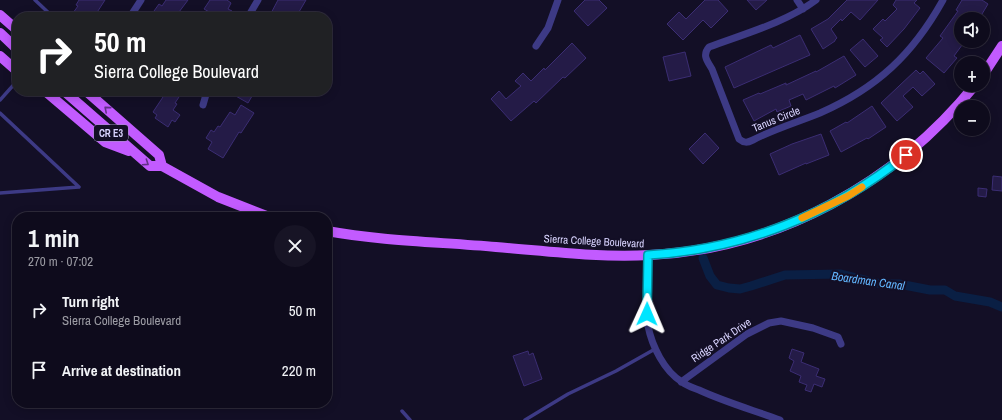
<!DOCTYPE html>
<meta charset="utf-8">
<style>
:root{--surface:#0e0b1c;--page:#171425;--text:#f1f3f6;--muted:#9b9ba3;--line:#2e2b3b}
body{margin:0;font-family:"Archivo Narrow",sans-serif;background:var(--page);color:var(--text);height:100vh;display:flex;flex-direction:column;font-size:15px;white-space:nowrap}
*{box-sizing:border-box;margin:0}
p{font-size:13px;color:var(--muted)}
.icon{flex:none;width:22px;height:22px;fill:none;stroke:currentColor;stroke-width:2;stroke-linecap:round;stroke-linejoin:round}
.map{position:relative;flex:1;overflow:hidden}
.panel{position:absolute;left:12px;top:212px;width:320px;height:196px;display:flex;flex-direction:column;background:var(--surface);border-radius:16px;box-shadow:0 2px 10px #0003,0 0 0 1px var(--line)}
.panel>*{flex:none}
.hud{position:absolute;left:12px;top:12px;width:320px;height:84px;border-radius:16px;box-shadow:0 2px 10px #0003,0 0 0 1px var(--line);background:#202124;color:#fff;overflow:hidden}
.tools{position:absolute;left:954px;top:12px;display:grid;gap:8px}
.tools a{display:grid;place-items:center;width:36px;height:36px;border-radius:50%;background:var(--surface);box-shadow:0 2px 10px #0003,0 0 0 1px var(--line);font-size:20px}
.pin{position:absolute;display:grid;place-items:center;width:34px;height:34px;color:#fff;margin:-17px;border:2px solid #fff;border-radius:50%;box-shadow:0 1px 4px #0007}
.me{position:absolute;width:44px;margin:-22px;rotate:1deg;stroke-linejoin:round;filter:drop-shadow(0 0 3px #0008)}
.turn{display:flex;align-items:center;gap:14px;height:84px;padding:0 16px;font-size:18px}
.turn .icon{width:52px;height:52px;stroke-width:2.5}
.turn b{display:block;font-size:28px;line-height:34px}
.round{display:grid;place-items:center;flex:none;width:42px;height:42px;border-radius:21px;background:var(--page)}
.summary{display:flex;align-items:center;justify-content:space-between;height:68px;padding:0 16px}
h1{font-size:24px;font-weight:700;line-height:30px}
ul{padding:0;list-style:none}
li{display:flex;align-items:center;gap:12px;height:60px;padding:0 16px}
li div{flex:1}
li b{display:block;font-size:15px}
li em{font-style:normal}
.map>svg:first-child{display:block}
.lines{fill:none;stroke-linecap:round;stroke-linejoin:round}
.canal{stroke:#0a1f44;stroke-width:9}
.building{fill:#241b47;stroke:#3b2d73}
.lane{stroke:#3d3a85;stroke-width:3.5}
.street{stroke:#3d3a85;stroke-width:7}
.primary{stroke:#c25bff;stroke-width:10}
.oneway{stroke:#623188}
.route-casing{stroke:#0095a6;stroke-width:10}
.route{stroke:#00e5ff;stroke-width:7}
.slow{stroke:#f59e0b;stroke-width:7}
.labels{text-anchor:middle;dominant-baseline:central;stroke-width:4;stroke-linejoin:round;paint-order:stroke}
.shield{fill:#130f26;stroke:#9e99be;stroke-width:1}
.shield-label{font-size:10px;font-weight:bold;fill:#d9d4ff}
.street-label{font-size:11px;fill:#d9d4ff;stroke:#130f26}
.water-label{font-size:12px;font-style:italic;fill:#62b6ff;stroke:#130f26}
</style>
<div class="map">
<svg width="1002" height="420" viewBox="0 0 1002 420">
<rect width="100%" height="100%" fill="#130f26"/>
<g class="lines">
<path class="canal" d="M703,258L710,276L717,285L729,288L740,289L751,286L785,275L841,274L881,284H899L930,290H945L955,296L990,302L1002,307"/>
</g>
<path class="building" d="M79,0H105L94,17H70L78,6L76,5Z
M166,0H188L179,12L187,17H163L154,11L159,4L162,6Z
M210,0H227L231,3L228,9L232,11L228,17H208L211,13L204,9Z
M278,0H306L296,17H269Z
M585,0H599L607,8L588,26L574,11Z
M705,0H718L728,11L711,28L703,20L683,40L667,24L679,12L686,19Z
M747,0H767L756,10Z
M847,0H878L860,20L851,12L842,21L841,19L831,29L837,38L835,40V41L823,49L811,29L828,19Z
M896,0H917L914,3L920,8L904,29L887,47L880,40L883,38L873,29L883,19L885,21L897,9L893,5Z
M962,0H982L988,4L979,19L967,12L962,19H961V41H965L954,56L957,58L944,73L926,58L943,38L940,36L958,11L956,10Z
M800,35L810,55L734,88L725,67L771,45L773,48Z
M863,39L878,56L865,67L850,50Z
M572,43L586,58L565,78L563,77L536,103L534,101L511,121L491,99L499,91L506,99L521,86L515,81L523,73L531,81L544,68L545,70Z
M685,52L691,76L669,81L663,57Z
M844,56L856,75L835,88L834,86L806,100L803,94L789,100L791,106L777,112L776,109L754,121L743,100L759,93L760,94L786,83V85L816,71V72Z
M916,70L920,74L923,71L935,84L922,96L913,87L903,96L913,107L897,121L881,103Z
M167,91H183L175,103L177,104L173,110L180,115L175,122L172,120L168,127L155,118L157,115L153,112Z
M227,91H255L248,103Z
M241,105L254,113L241,133L239,132L223,158L208,149L212,142L206,138L211,130L214,132L218,126L220,127L230,112L235,115Z
M872,106L886,127L868,139L867,138L841,152L830,131L846,122L847,123Z
M705,133L719,148L703,164L689,149Z
M821,134L829,155L806,164V163L779,175L770,154L792,144Z
M993,176L1002,177V191L992,190Z
M978,188L987,189L986,197L978,196Z
M792,349L804,353L801,362L819,369L816,376L825,379L822,387L814,384L811,392L805,390L807,385L799,382L801,376L790,371L794,361L789,358Z
M528,351L529,355L533,353L542,379L524,386L513,356Z"/>
<g class="lines">
<path class="lane" d="M35,0L53,17
M0,100L17,81
M0,113L79,187L0,193
M402,411L410,420
M525,420L568,394L616,371L655,349"/>
<path class="street" d="M797,0L803,9
M816,0C787,22 744,34 709,47C702,55 707,61 712,69L739,139C744,143 747,143 753,140C774,129 798,122 820,113C877,88 913,54 943,0
M130,17L141,0
M248,17L258,0
M536,46L548,28L558,0
M203,105L207,91
M648,255V326C652,346 664,371 682,382C687,386 694,388 699,390C725,402 753,410 780,420
M681,382L747,334L769,323L781,321L813,328L838,337L841,344"/>
<path class="primary" d="M0,15L17,30
M0,33L17,49
M0,56L17,71
M983,75L1002,46
M45,91L105,142L129,151
M64,91L150,166H162L218,197L269,217
M86,91L159,155L162,166
M327,231C382,241 440,242 496,247C547,251 599,258 650,255C777,249 896,183 975,85"/>
</g>
<defs><path id="oneway-chevron" d="M-2-3.5L2.5 0L-2 3.5" fill="none" stroke-width="1.6" stroke-linecap="round" stroke-linejoin="round"/></defs>
<g class="oneway">
<use href="#oneway-chevron" transform="translate(107 109) rotate(-139)"/>
<use href="#oneway-chevron" transform="translate(146 163) rotate(34)"/>
</g>
<g class="lines">
<defs>
<path id="route" d="M647,314L648,255C742,250 833,214 906,155"/>
</defs>
<use href="#route" class="route-casing"/>
<use href="#route" class="route"/>
<path class="slow" d="M802,218L848,196L862,187"/>
</g>
<g class="labels">
<rect class="shield" x="94" y="125" width="34" height="16" rx="3"/>
<g class="shield-label">
<text x="111" y="133">CR E3</text>
</g>
<g class="street-label">
<text transform="translate(776 119) rotate(-22)">Tanus Circle</text>
<text transform="translate(594 241) rotate(3)">Sierra College Boulevard</text>
<text transform="translate(721 340) rotate(-34)">Ridge Park Drive</text>
</g>
<g class="water-label">
<text transform="translate(868 281) rotate(8)">Boardman Canal</text>
</g>
</g>
</svg>
<div class="tools">
<a><svg class="icon" aria-label="sound" viewBox="0 0 24 24"><path d="M4 9h4l5-4v14l-5-4H4zM17 9q2 3 0 6"/></svg></a>
<a>+</a>
<a>−</a>
</div>
<div class="pin" style="left:906px;top:155px;background:#d93025"><svg class="icon" aria-label="arrive" viewBox="0 0 24 24"><path d="M6 21V4h12l-3 4 3 4H6"/></svg></div>
<svg class="me" style="left:647px;top:314px" viewBox="-20 -20 40 40"><path d="M0-17L14 15 0 8-14 15z" fill="#00e5ff" stroke="#fff" stroke-width="4"/></svg>
<div class="hud">
<div class="turn"><svg class="icon" aria-label="right" viewBox="0 0 24 24"><path d="M7 20v-9h11M14 6l5 5-5 5"/></svg><div><b>50 m</b>Sierra College Boulevard</div></div>
</div>
<section class="panel">
<div class="summary"><div><h1>1 min</h1><p>270 m · 07:02</p></div><a class="round"><svg class="icon" aria-label="close" viewBox="0 0 24 24"><path d="M6 6l12 12M18 6L6 18"/></svg></a></div>
<ul>
<li><svg class="icon" aria-label="right" viewBox="0 0 24 24"><path d="M7 20v-9h11M14 6l5 5-5 5"/></svg><div><b>Turn right</b><p>Sierra College Boulevard</p></div><em>50 m</em></li>
<li><svg class="icon" aria-label="arrive" viewBox="0 0 24 24"><path d="M6 21V4h12l-3 4 3 4H6"/></svg><div><b>Arrive at destination</b></div><em>220 m</em></li>
</ul>
</section>
</div>
